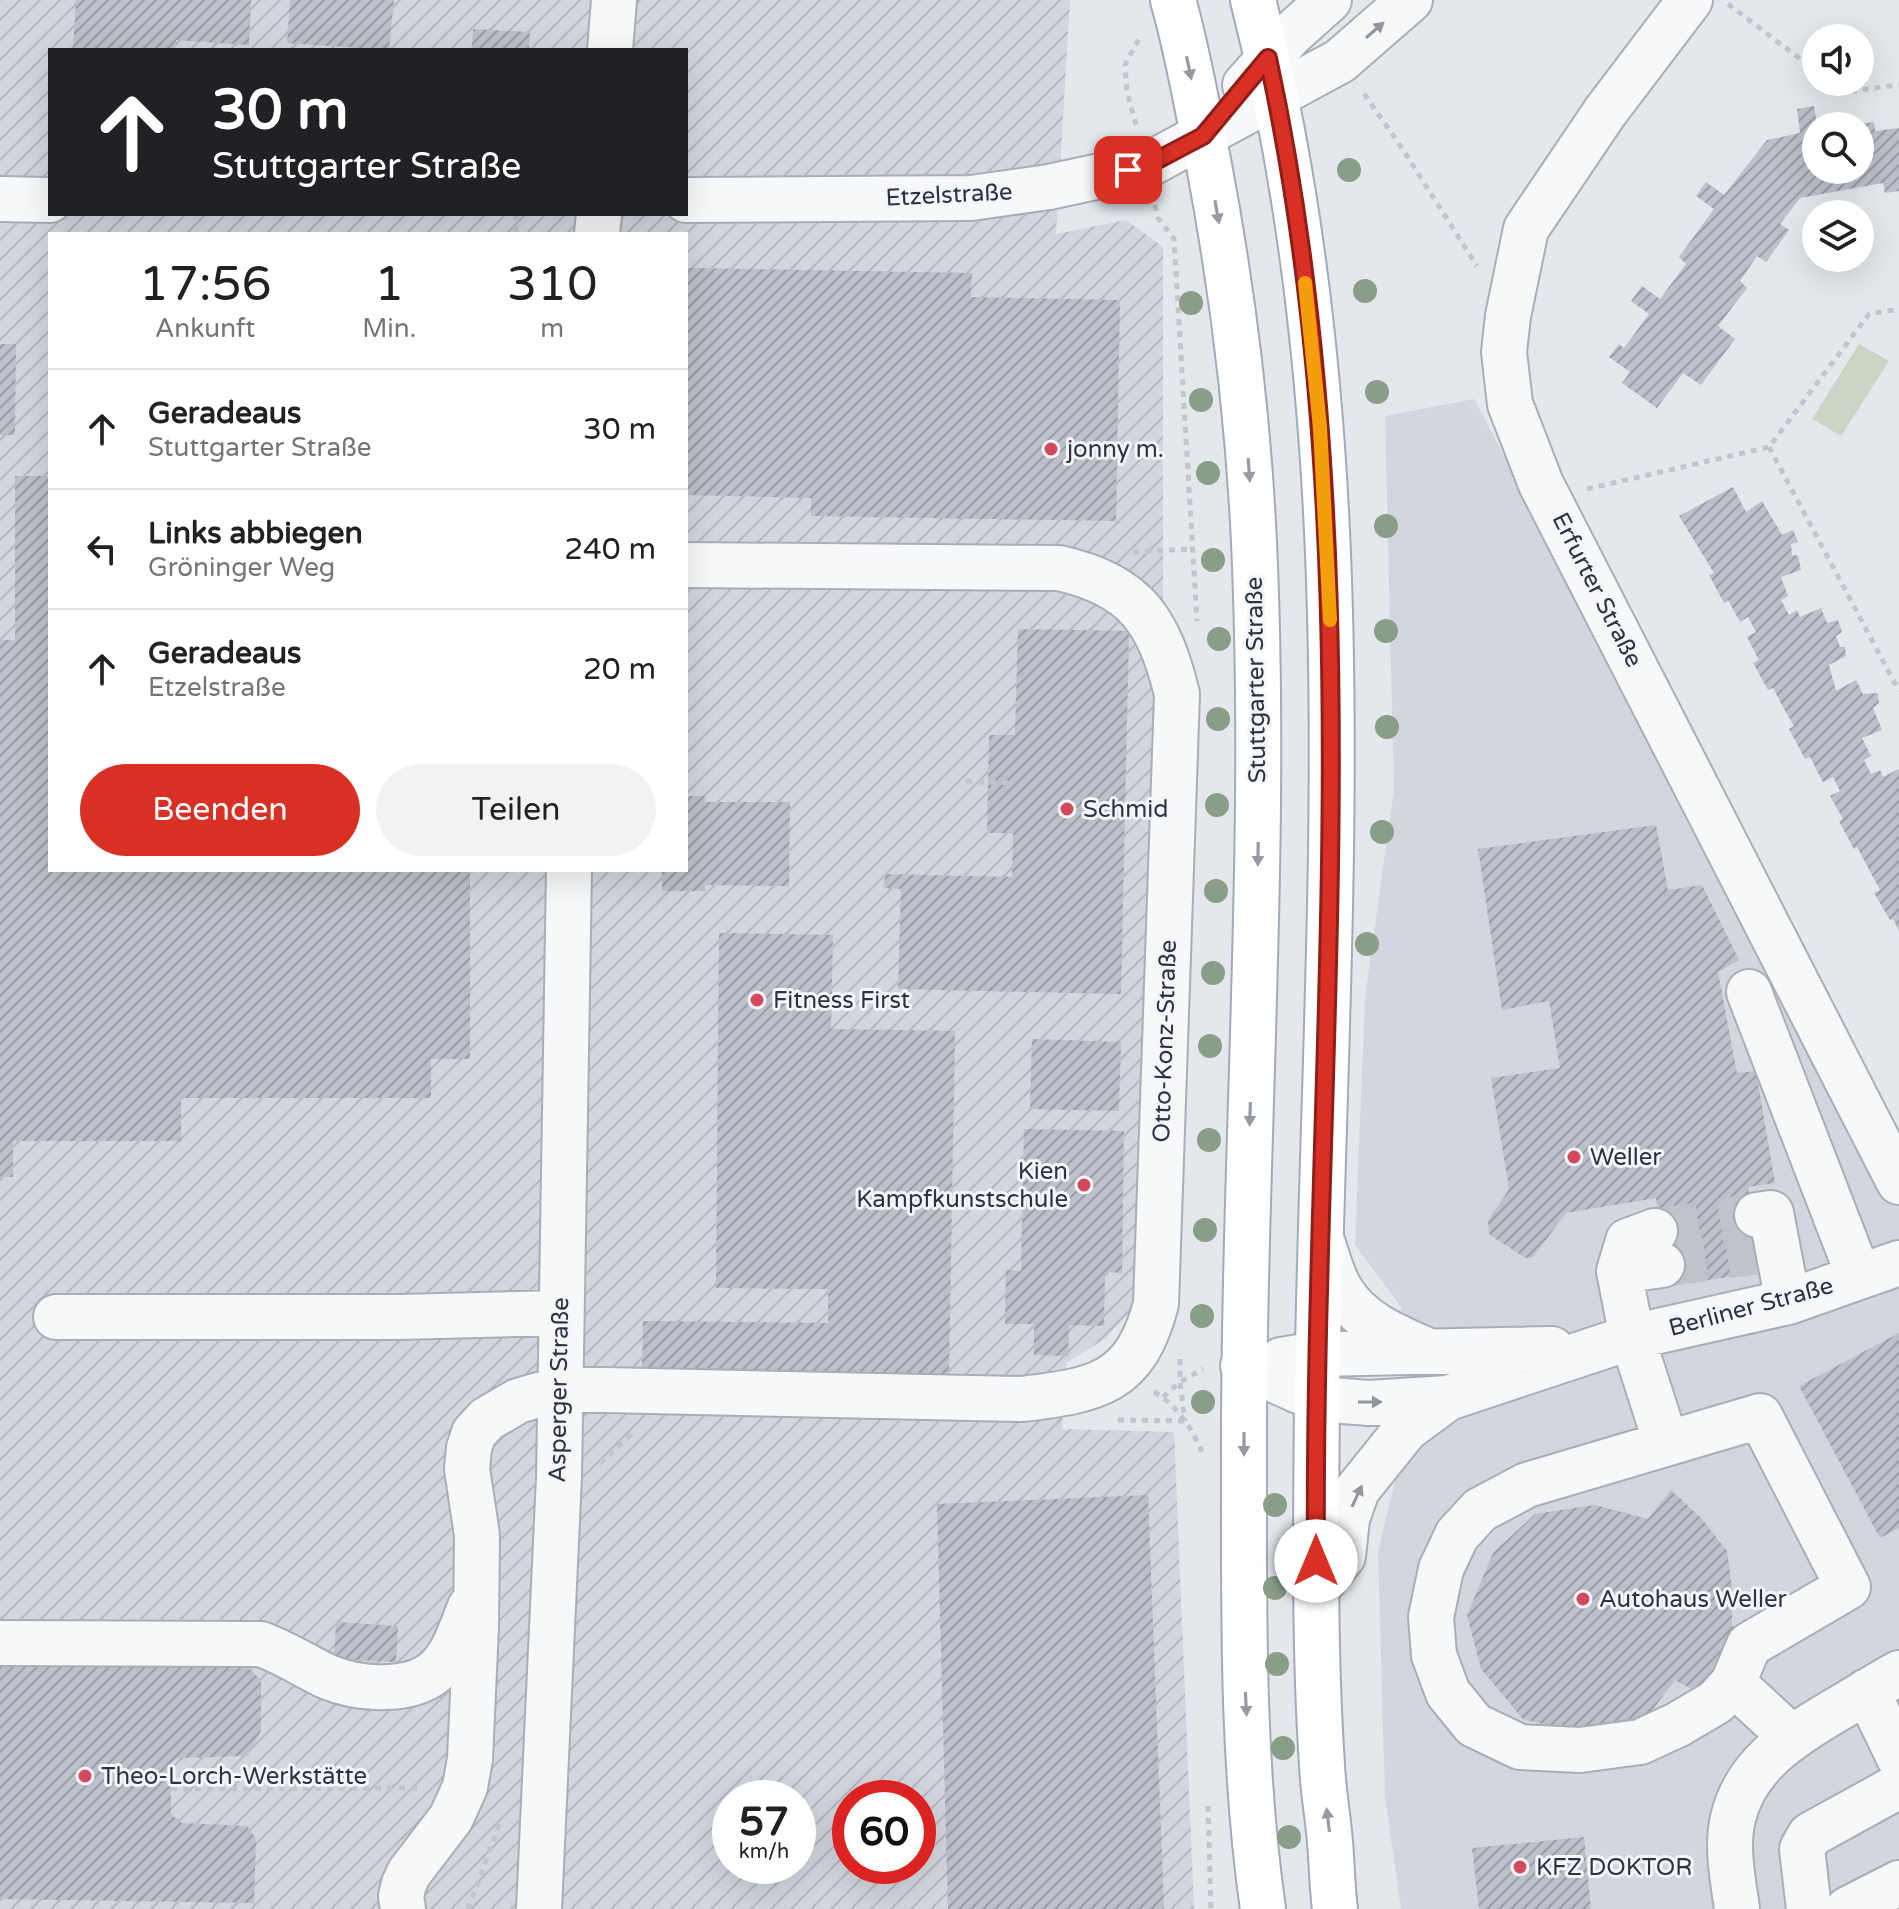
<!DOCTYPE html>
<html lang="de">
<meta charset="utf-8">
<style>
:root{--surface:#fff;--page:#f2f2f2;--text:#202124;--muted:#757577;--line:#e0e0e0;--accent:#d93025}
body{margin:0;font-family:"Varela Round",sans-serif;background:var(--page);color:var(--text);height:100vh;display:flex;flex-direction:column;font-size:30px;white-space:nowrap}
*{box-sizing:border-box;margin:0}
p{font-size:26px;color:var(--muted)}
.icon{flex:none;width:44px;height:44px;fill:none;stroke:currentColor;stroke-width:2;stroke-linecap:round;stroke-linejoin:round}
.map{position:relative;flex:1;overflow:hidden}
.details{position:absolute;left:48px;top:232px;width:640px;height:640px;display:flex;flex-direction:column;background:var(--surface);border-radius:0px;box-shadow:0 8px 32px #0002}
.details>*{flex:none}
.guide{position:absolute;left:48px;top:48px;width:640px;height:168px;border-radius:0px;box-shadow:0 8px 32px #0002;background:#202124;color:#fff;overflow:hidden}
.fabs{position:absolute;left:1802px;top:24px;display:grid;gap:16px}
.fabs a{display:grid;place-items:center;width:72px;height:72px;border-radius:50%;background:var(--surface);box-shadow:0 8px 32px #0002;font-size:40px}
.speed{position:absolute;left:712px;top:1780px;display:flex;gap:16px;font-size:40px;font-weight:700;text-align:center}
.speed>*{display:grid;place-content:center;width:104px;height:104px;border-radius:50%;background:var(--surface);box-shadow:0 8px 32px #0002;line-height:1}
.speed small{font-size:20px;font-weight:400}
.speed .limit{border:12px solid #d22;background:#fff;color:#111}
.pin{position:absolute;display:grid;place-items:center;width:68px;height:68px;color:#fff;margin:-34px;border-radius:16px;box-shadow:0 4px 12px #0006}
.me{position:absolute;width:88px;margin:-44px;rotate:0deg;stroke-linejoin:round;filter:drop-shadow(0 0 6px #0008)}
.turn{display:flex;align-items:center;gap:28px;height:168px;padding:0 32px;font-size:36px}
.turn .icon{width:104px;height:104px;stroke-width:2.5}
.turn b{display:block;font-size:56px;line-height:68px}
.eta{display:flex;justify-content:space-evenly;align-items:center;height:136px;text-align:center}
.eta b{font-size:48px;font-weight:600;line-height:56px}
.primary-button{display:flex;gap:16px;margin-top:auto;padding:16px 32px}
.primary-button a{flex:1;height:92px;border-radius:48px;background:var(--accent);color:#fff;font-size:32px;font-weight:600;line-height:92px;text-align:center}
.primary-button a+a{background:var(--page);color:var(--text)}
ul{padding:0;list-style:none}
li{display:flex;align-items:center;gap:24px;height:120px;padding:0 32px;border-top:2px solid var(--line)}
li div{flex:1}
li b{display:block;font-size:30px}
li em{font-style:normal}
.map>svg:first-child{display:block}
.built{fill:#d2d6de}
.industrial{fill:url(#industrial-furrows);fill-rule:evenodd}
.green{fill:#c9d6c5}
.building{fill:url(#building-hatch)}
.lines{fill:none;stroke-linecap:round;stroke-linejoin:round}
.minor-tunnel{stroke:#bfc3cb;stroke-width:44;stroke-dasharray:44 22;stroke-linecap:butt}
.minor-casing{stroke:#a9aeb7;stroke-width:48}
.major-casing{stroke:#a3abb8;stroke-width:48}
.path{stroke:#c2c5cb;stroke-width:5;stroke-dasharray:6 6;stroke-linecap:butt}
.minor{stroke:#f7f8fa;stroke-width:44}
.major{stroke:#fff;stroke-width:44}
.tree{fill:#899d89}
.oneway{fill:#9196a0}
.oneway2{fill:#959aa2}
.route-casing{stroke:#8d1f18;stroke-width:20}
.route{stroke:#d93025;stroke-width:14}
.slow{stroke:#f59e0b;stroke-width:14}
.poi-dot{fill:#d1495b;stroke:#f4f6f9;stroke-width:3}
.labels{text-anchor:middle;dominant-baseline:central;stroke-width:6;stroke-linejoin:round;paint-order:stroke}
.street-label{font-size:24px;fill:#2b3445;stroke:#f4f6f9}
.poi-label{font-size:24px;fill:#2b3445;stroke:#f4f6f9;text-anchor:start}
</style>
<div class="map">
<svg width="1899" height="1909" viewBox="0 0 1899 1909">
<defs>
<pattern id="industrial-furrows" width="10" height="10" patternUnits="userSpaceOnUse" patternTransform="scale(2)"><rect width="10" height="10" fill="#d2d6de"/><path d="M-1 1l2-2M0 10L10 0M9 11l2-2" fill="none" stroke="#b4b8c0"/></pattern>
<pattern id="building-hatch" width="6" height="6" patternUnits="userSpaceOnUse" patternTransform="scale(2)"><rect width="6" height="6" fill="#bbc0ca"/><path d="M-1 1l2-2M0 6l6-6M5 7l2-2" fill="none" stroke="#989da6"/></pattern>
</defs>
<rect width="100%" height="100%" fill="#e4e7ec"/>
<path class="built" d="M1474,399L1899,1205V1909H1401L1385,1797L1378,1552L1395,1481L1408,1464L1401,1307L1355,1245L1365,998L1394,789L1385,416Z"/>
<path class="industrial" d="M0,0H1070L1056,234L1126,220L1163,247V697L1135,1306L1106,1338L1066,1363L1062,1429L1174,1432L1194,1909H0ZM50,50H686V214H50ZM50,234H686V870H50ZM730,1798H798V1866H730ZM850,1798H918V1866H850Z"/>
<path class="green" d="M1859,344L1889,361L1841,436L1812,419Z"/>
<path class="building" d="M76,0H251L249,45L176,40L175,50L115,48L114,50H73Z
M290,0H394L389,50L287,43Z
M473,29L530,32L529,50H472Z
M1814,106L1817,126L1816,170H1860V124L1874,122L1875,131L1899,128V191L1885,193L1883,183L1800,198L1780,224L1789,230L1766,262L1757,256L1740,281L1747,288L1718,326L1735,339L1701,385L1683,373L1657,408L1622,383L1630,372L1609,357L1619,344L1624,348L1649,314L1631,301L1642,286L1660,299L1686,264L1679,257L1714,209L1696,196L1706,182L1724,195L1767,140L1800,133L1797,109Z
M686,268L972,273L971,297L1120,300L1116,521L811,516V498L686,495Z
M0,344H16L15,435H0Z
M15,476H50V870H470V1059H431V1098H181V1141H13V1177H0V640H15Z
M1733,487L1746,512L1762,501L1782,535L1793,530L1798,542L1791,544L1792,555L1798,556L1801,570L1781,577L1788,596L1781,600L1789,615L1797,610L1800,617L1821,608L1827,623L1838,620L1842,632L1836,636L1840,647H1845L1846,656L1829,665L1836,691L1856,680L1863,694L1878,693L1879,703L1873,708L1882,730L1862,738L1871,756L1864,760L1871,774L1880,770L1883,777L1899,769V931L1893,919L1890,920L1874,893L1880,890L1857,847L1854,849L1839,821L1843,819L1830,796L1840,791L1833,777L1823,782L1810,757L1805,759L1789,729L1794,726L1784,709L1773,688L1768,690L1753,663L1759,660L1747,637L1756,632L1748,617L1740,622L1728,600L1724,603L1709,575L1714,573L1679,516Z
M1018,629L1129,631L1121,994L898,989L901,889L884,888L885,874L1012,877L1013,833H987L989,735H1015Z
M686,796H705V802H790L789,886L705,885V891H662V870H686Z
M1656,825L1668,890L1702,885L1739,960L1718,972L1737,1073L1756,1071L1775,1183L1748,1187L1761,1272L1669,1286L1656,1198L1566,1213L1533,1257L1525,1258L1489,1234L1488,1221L1509,1189L1491,1078L1560,1068L1549,1001L1502,1010L1478,849Z
M719,933L833,935L831,1029L955,1031L949,1374L642,1370L643,1321L828,1323V1289L716,1288Z
M1032,1039L1121,1042L1119,1111L1030,1109Z
M1024,1129L1124,1131L1122,1273L1105,1272L1104,1326L1069,1325L1068,1356L1034,1355V1324H1005L1006,1270L1021,1271Z
M1899,1333V1528L1880,1538L1799,1386Z
M1671,1490L1701,1518L1727,1551L1732,1588V1626L1742,1628L1706,1697L1675,1680L1644,1721L1588,1735L1523,1719L1481,1669L1467,1615L1493,1553L1535,1514L1595,1505L1648,1519Z
M1148,1495L1164,1909H948L937,1504Z
M336,1622L398,1626L396,1662L334,1659Z
M0,1662L245,1665L261,1680V1731L247,1756L178,1758L171,1763V1814L182,1823L247,1826L256,1839L254,1903L0,1899Z
M1584,1837L1591,1909H1479L1472,1848Z"/>
<g class="lines">
<path class="minor-tunnel" d="M1655,1231L1757,1215
M1662,1265L1760,1252"/>
<defs>
<path id="minor" d="M1690,0L1605,112L1526,229L1508,316L1504,352L1510,404L1541,484L1899,1182
M610,50L614,0
M1245,85L1289,36L1329,0
M0,199L50,200
M686,200L971,198L1049,187L1137,168L1146,166L1340,61L1410,0
M597,234L599,214
M1749,992L1859,1277
M1757,1215L1771,1213L1788,1302
M1655,1231L1628,1241L1619,1271L1632,1337L1666,1443
M1321,1238C1327,1255 1332,1277 1342,1292C1361,1322 1392,1335 1424,1349
M1619,1271L1662,1265
M56,1317H398L560,1313
M1281,1360L1317,1354L1552,1349
M1243,1366L1317,1399L1369,1403L1448,1398L1632,1337L1788,1302L1899,1263
M1316,1590L1343,1556L1347,1519L1357,1490L1406,1429L1448,1398
M0,1643L261,1644C285,1653 305,1666 328,1677C359,1690 414,1694 439,1668C454,1653 462,1627 470,1607
M1733,1683L1716,1702L1677,1725L1640,1742L1580,1750L1520,1747L1474,1725L1448,1693L1434,1655L1431,1617L1441,1569L1457,1535L1480,1510L1527,1485L1760,1416L1848,1587L1749,1645L1733,1683L1791,1737
M1867,1691L1899,1758
M403,1909L401,1896L404,1884L409,1873L451,1818L465,1787L470,1759L476,1627L477,1535L467,1469L469,1448L474,1433L487,1419L518,1401L559,1389L1022,1399C1097,1390 1135,1384 1156,1304L1177,694C1159,621 1136,585 1059,568L686,565
M539,1909L559,1477L569,870
M1737,1909C1733,1879 1726,1847 1733,1818C1746,1764 1791,1737 1836,1710C1857,1698 1877,1685 1899,1673
M1809,1909L1802,1849L1810,1835L1899,1786
M1848,1909L1899,1883"/>
<path id="major" d="M1173,0C1188,52 1197,107 1208,160C1232,286 1248,414 1254,542C1268,851 1243,1158 1244,1467C1244,1614 1242,1763 1263,1909
M1253,0C1370,457 1324,933 1317,1399C1316,1521 1314,1644 1322,1765C1323,1791 1328,1816 1330,1842C1332,1864 1332,1887 1335,1909"/>
</defs>
<use href="#minor" class="minor-casing"/>
<use href="#major" class="major-casing"/>
<path class="path" d="M1728,4L1816,71
M1830,82L1844,92L1899,85
M1364,94L1398,142L1477,266
M1136,125L1127,92L1125,65L1140,37
M1155,205L1158,218L1174,239L1197,621
M516,214V233L518,234
M1769,447L1899,691
M1587,489L1769,447L1869,314L1899,309
M1133,552L1192,549
M966,781L1014,783
M1180,1359V1382L1185,1421
M1154,1392C1176,1404 1193,1430 1202,1452
M1163,1397L1180,1382L1203,1369
M1118,1420L1184,1421
M600,1463L634,1432
M171,1789L419,1788
M1208,1806L1211,1909
M468,1909L501,1820"/>
<use href="#minor" class="minor"/>
<use href="#major" class="major"/>
</g>
<g class="tree">
<circle cx="1349" cy="170" r="12"/>
<circle cx="1365" cy="291" r="12"/>
<circle cx="1191" cy="303" r="12"/>
<circle cx="1377" cy="392" r="12"/>
<circle cx="1201" cy="400" r="12"/>
<circle cx="1208" cy="473" r="12"/>
<circle cx="1386" cy="526" r="12"/>
<circle cx="1213" cy="560" r="12"/>
<circle cx="1386" cy="631" r="12"/>
<circle cx="1219" cy="639" r="12"/>
<circle cx="1218" cy="719" r="12"/>
<circle cx="1387" cy="727" r="12"/>
<circle cx="1217" cy="805" r="12"/>
<circle cx="1382" cy="832" r="12"/>
<circle cx="1216" cy="891" r="12"/>
<circle cx="1367" cy="944" r="12"/>
<circle cx="1213" cy="973" r="12"/>
<circle cx="1210" cy="1046" r="12"/>
<circle cx="1209" cy="1140" r="12"/>
<circle cx="1205" cy="1230" r="12"/>
<circle cx="1202" cy="1316" r="12"/>
<circle cx="1203" cy="1402" r="12"/>
<circle cx="1275" cy="1505" r="12"/>
<circle cx="1275" cy="1588" r="12"/>
<circle cx="1277" cy="1664" r="12"/>
<circle cx="1283" cy="1748" r="12"/>
<circle cx="1289" cy="1837" r="12"/>
</g>
<defs><path id="oneway-solid" d="M-6-.8H1V-3.2L6.5 0L1 3.2V.8H-6Z" transform="scale(2)"/></defs>
<g class="oneway">
<use href="#oneway-solid" transform="translate(1375 30) rotate(-41)"/>
<use href="#oneway-solid" transform="translate(1370 1402)"/>
<use href="#oneway-solid" transform="translate(1357 1496) rotate(-65)"/>
</g>
<g class="oneway2">
<use href="#oneway-solid" transform="translate(1189 68) rotate(78)"/>
<use href="#oneway-solid" transform="translate(1217 212) rotate(80)"/>
<use href="#oneway-solid" transform="translate(1249 470) rotate(86)"/>
<use href="#oneway-solid" transform="translate(1258 854) rotate(91)"/>
<use href="#oneway-solid" transform="translate(1250 1114) rotate(92)"/>
<use href="#oneway-solid" transform="translate(1244 1444) rotate(90)"/>
<use href="#oneway-solid" transform="translate(1246 1704) rotate(87)"/>
<use href="#oneway-solid" transform="translate(1328 1820) rotate(-97)"/>
</g>
<g class="lines">
<defs>
<path id="route" d="M1128,170L1146,166L1203,136L1268,58C1375,554 1312,1060 1316,1561"/>
</defs>
<use href="#route" class="route-casing"/>
<use href="#route" class="route"/>
<path class="slow" d="M1305,283L1320,427L1330,620"/>
</g>
<g class="poi-dot">
<circle cx="1051" cy="449" r="8"/>
<circle cx="1067" cy="809" r="8"/>
<circle cx="757" cy="1000" r="8"/>
<circle cx="1574" cy="1157" r="8"/>
<circle cx="1084" cy="1185" r="8"/>
<circle cx="1583" cy="1599" r="8"/>
<circle cx="85" cy="1776" r="8"/>
<circle cx="1520" cy="1867" r="8"/>
</g>
<g class="labels">
<g class="street-label">
<text transform="translate(949 195) rotate(-3)">Etzelstraße</text>
<text transform="translate(1597 590) rotate(63)">Erfurter Straße</text>
<text transform="translate(1256 680) rotate(-91)">Stuttgarter Straße</text>
<text transform="translate(1165 1041) rotate(-88)">Otto-Konz-Straße</text>
<text transform="translate(1751 1307) rotate(-15)">Berliner Straße</text>
<text transform="translate(559 1390) rotate(-89)">Asperger Straße</text>
</g>
<g class="poi-label">
<text x="1067" y="449">jonny m.</text>
<text x="1083" y="809">Schmid</text>
<text x="773" y="1000">Fitness First</text>
<text x="1590" y="1157">Weller</text>
<text x="1068" y="1171" text-anchor="end">Kien<tspan x="1068" dy="28">Kampfkunstschule</tspan></text>
<text x="1599" y="1599">Autohaus Weller</text>
<text x="101" y="1776">Theo-Lorch-Werkstätte</text>
<text x="1536" y="1867">KFZ DOKTOR</text>
</g>
</g>
</svg>
<div class="fabs">
<a><svg class="icon" aria-label="sound" viewBox="0 0 24 24"><path d="M4 9h4l5-4v14l-5-4H4zM17 9q2 3 0 6"/></svg></a>
<a><svg class="icon" aria-label="search" viewBox="0 0 24 24"><circle cx="10" cy="10" r="6"/><path d="M15 15l6 6"/></svg></a>
<a><svg class="icon" aria-label="layers" viewBox="0 0 24 24"><path d="M12 4l9 5-9 5-9-5zM3 14l9 5 9-5"/></svg></a>
</div>
<div class="speed"><div>57<small>km/h</small></div><div class="limit">60</div></div>
<div class="pin" style="left:1128px;top:170px;background:#d93025"><svg class="icon" aria-label="arrive" viewBox="0 0 24 24"><path d="M6 21V4h12l-3 4 3 4H6"/></svg></div>
<svg class="me" style="left:1316px;top:1561px" viewBox="-20 -20 40 40"><circle r="19" fill="#fff"/><path d="M0-13L10 11 0 6-10 11z" fill="#d93025"/></svg>
<div class="guide">
<div class="turn"><svg class="icon" aria-label="ahead" viewBox="0 0 24 24"><path d="M12 20V5M6 11l6-6 6 6"/></svg><div><b>30 m</b>Stuttgarter Straße</div></div>
</div>
<section class="details">
<div class="eta">
<div><b>17:56</b><p>Ankunft</p></div>
<div><b>1</b><p>Min.</p></div>
<div><b>310</b><p>m</p></div>
</div>
<ul>
<li><svg class="icon" aria-label="ahead" viewBox="0 0 24 24"><path d="M12 20V5M6 11l6-6 6 6"/></svg><div><b>Geradeaus</b><p>Stuttgarter Straße</p></div><em>30 m</em></li>
<li><svg class="icon" aria-label="left" viewBox="0 0 24 24"><path d="M17 20v-9H6M10 6l-5 5 5 5"/></svg><div><b>Links abbiegen</b><p>Gröninger Weg</p></div><em>240 m</em></li>
<li><svg class="icon" aria-label="ahead" viewBox="0 0 24 24"><path d="M12 20V5M6 11l6-6 6 6"/></svg><div><b>Geradeaus</b><p>Etzelstraße</p></div><em>20 m</em></li>
</ul>
<div class="primary-button"><a>Beenden</a><a>Teilen</a></div>
</section>
</div>
